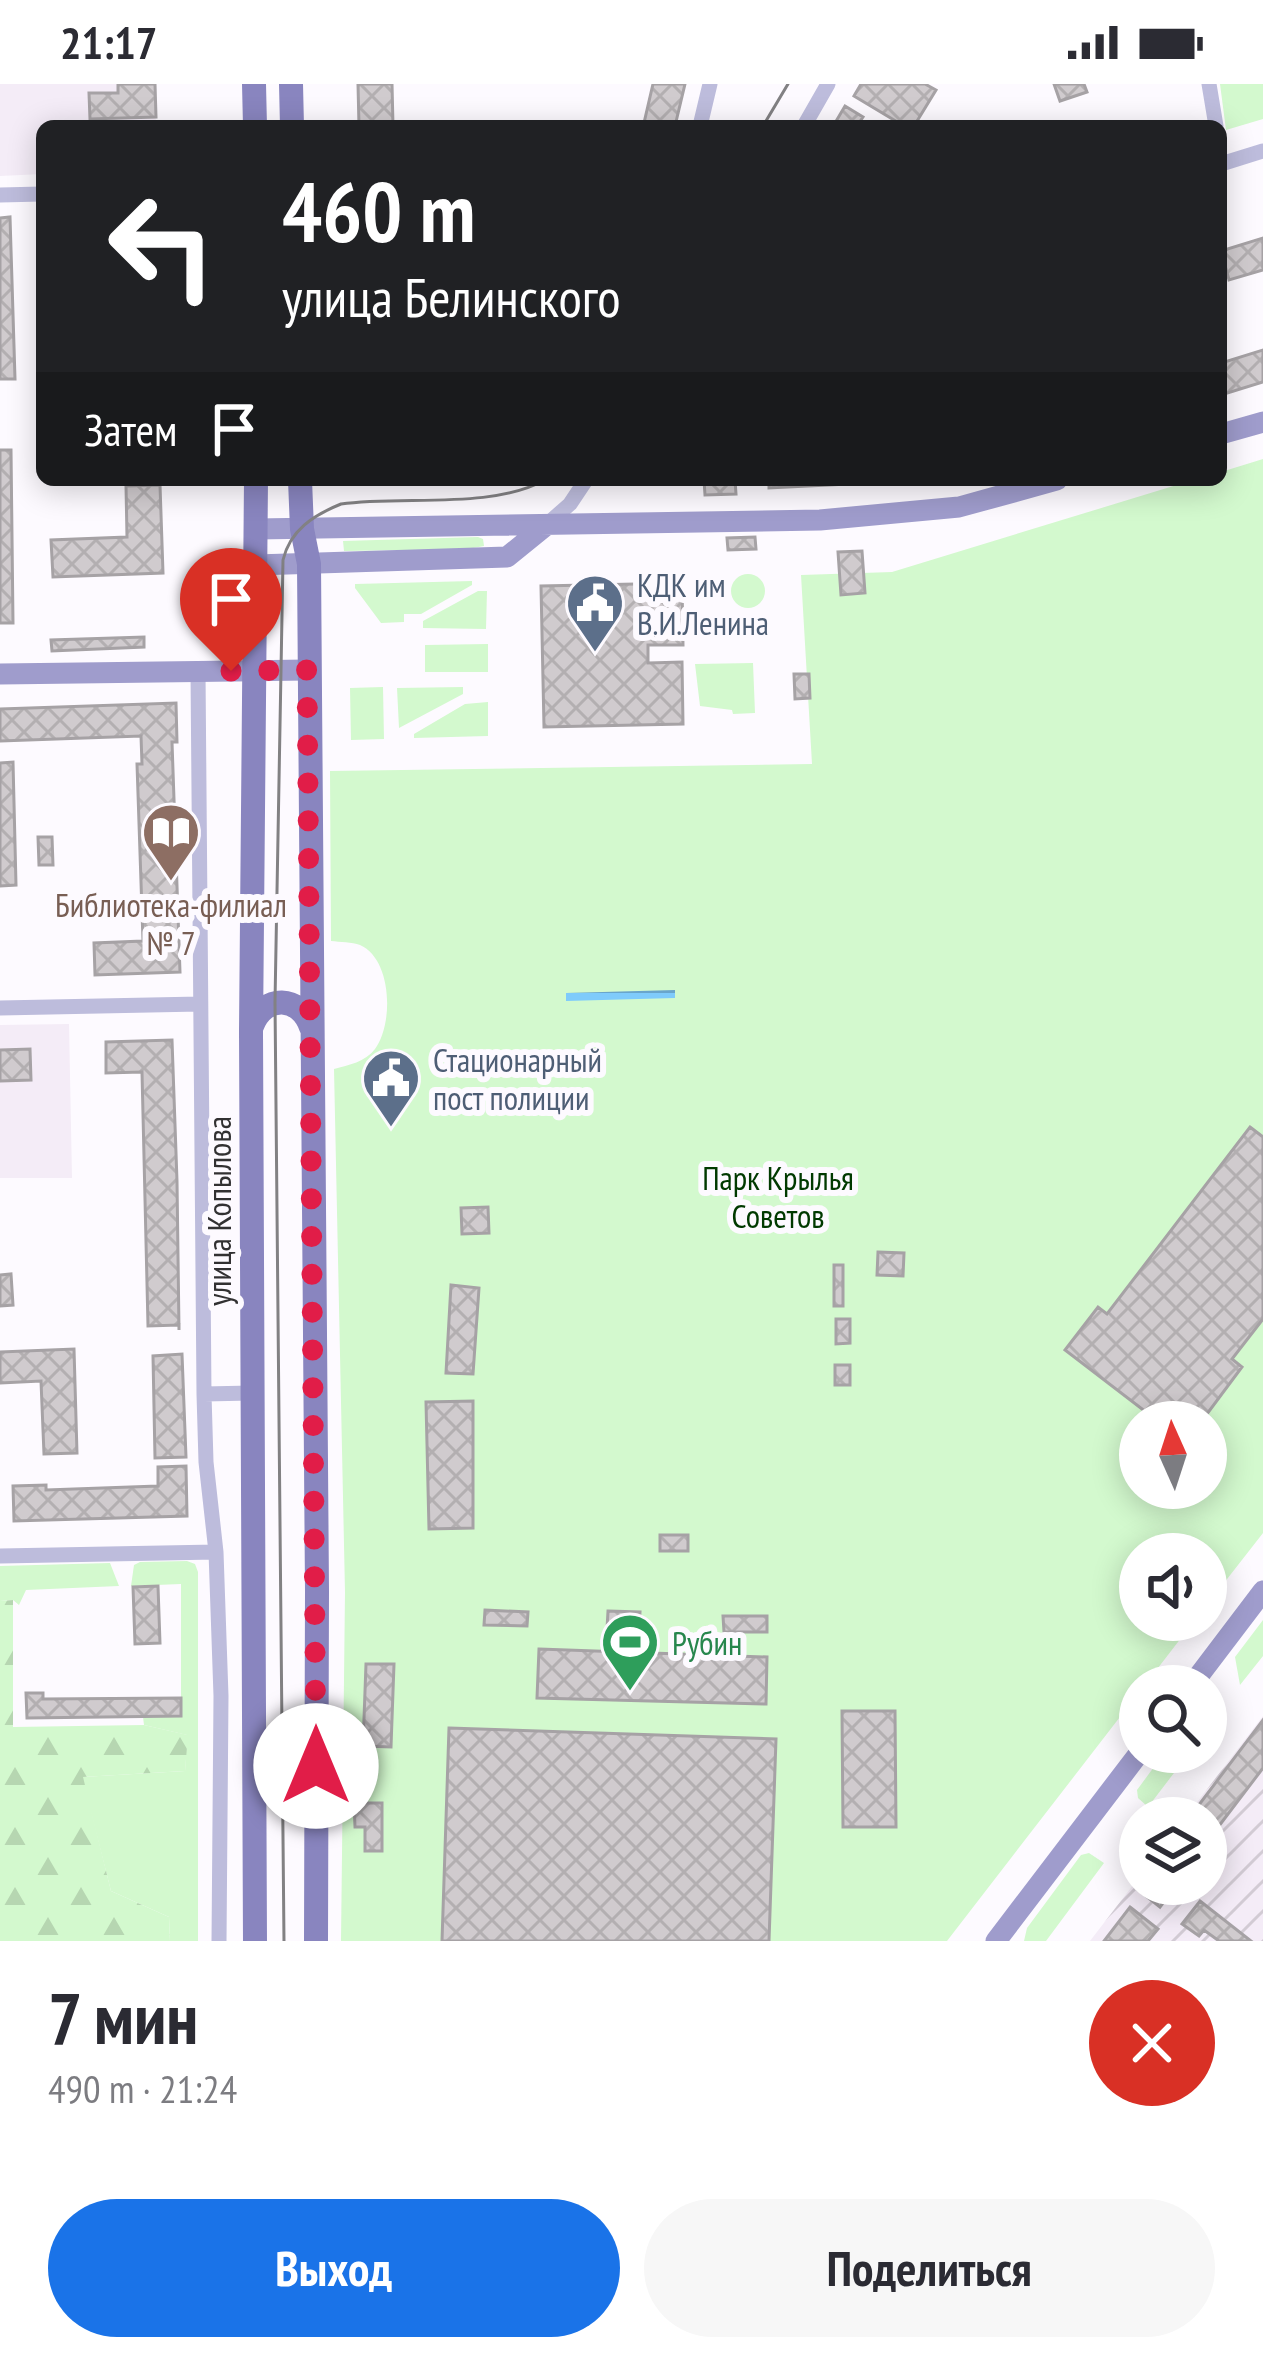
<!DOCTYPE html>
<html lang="ru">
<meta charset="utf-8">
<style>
:root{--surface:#fff;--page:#f7f7f7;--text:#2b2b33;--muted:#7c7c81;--accent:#1a73e8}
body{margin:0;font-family:"PT Sans Narrow",sans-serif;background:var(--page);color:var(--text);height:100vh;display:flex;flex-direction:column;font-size:45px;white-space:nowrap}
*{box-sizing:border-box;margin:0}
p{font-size:39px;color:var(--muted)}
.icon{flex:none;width:66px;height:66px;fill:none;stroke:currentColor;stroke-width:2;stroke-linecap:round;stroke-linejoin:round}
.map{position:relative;height:1857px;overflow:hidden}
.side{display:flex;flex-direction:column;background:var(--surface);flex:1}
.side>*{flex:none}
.banner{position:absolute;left:36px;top:36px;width:1191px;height:366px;border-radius:18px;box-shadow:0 6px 30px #0003;background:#202124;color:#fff;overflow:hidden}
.needle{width:78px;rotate:357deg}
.tools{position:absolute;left:1119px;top:1317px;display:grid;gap:24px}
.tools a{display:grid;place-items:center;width:108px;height:108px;border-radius:50%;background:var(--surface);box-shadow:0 6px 30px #0003;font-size:60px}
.pin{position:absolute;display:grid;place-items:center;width:102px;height:102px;color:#fff;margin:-123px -51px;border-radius:50% 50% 50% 0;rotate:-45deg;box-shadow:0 0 12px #0007}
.pin .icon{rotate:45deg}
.me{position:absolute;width:132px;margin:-66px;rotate:0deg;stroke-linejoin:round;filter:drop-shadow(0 0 9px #0008)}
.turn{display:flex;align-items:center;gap:42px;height:252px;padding:0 48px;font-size:54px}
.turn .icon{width:156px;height:156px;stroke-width:2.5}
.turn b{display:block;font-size:84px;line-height:102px}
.then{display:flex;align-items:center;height:114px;padding:0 48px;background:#0003;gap:24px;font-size:45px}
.round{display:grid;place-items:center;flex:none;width:126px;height:126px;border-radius:63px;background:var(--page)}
.overview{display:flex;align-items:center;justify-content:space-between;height:204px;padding:0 48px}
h1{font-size:72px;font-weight:700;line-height:90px}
.button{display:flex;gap:24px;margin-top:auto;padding:24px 48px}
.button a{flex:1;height:138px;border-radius:72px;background:var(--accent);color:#fff;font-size:48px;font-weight:700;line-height:138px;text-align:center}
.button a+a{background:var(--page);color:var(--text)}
.status{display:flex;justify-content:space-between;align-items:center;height:84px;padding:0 60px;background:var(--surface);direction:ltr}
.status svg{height:33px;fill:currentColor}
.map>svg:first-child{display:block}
.built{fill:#f4ecf7}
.industrial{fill:url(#industrial-furrows)}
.green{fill:#d3f9ce;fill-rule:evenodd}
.forest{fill:url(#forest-firs)}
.water{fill:url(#water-rules)}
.building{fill:url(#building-cross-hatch);stroke:#a6a2a5;stroke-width:3}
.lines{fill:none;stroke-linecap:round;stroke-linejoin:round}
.street{stroke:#bdbcdc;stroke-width:15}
.secondary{stroke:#9f9ccc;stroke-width:21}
.primary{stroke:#8985bf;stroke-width:24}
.tram{stroke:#828183;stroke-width:3}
.route{stroke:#e11d48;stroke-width:21;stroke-dasharray:0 37.8}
.labels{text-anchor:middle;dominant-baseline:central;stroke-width:12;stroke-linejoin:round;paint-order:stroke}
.service-label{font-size:33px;fill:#4e5e75;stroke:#fdfaff;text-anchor:start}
.education-label{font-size:33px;fill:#785e54;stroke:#fdfaff}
.park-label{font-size:33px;fill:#013a00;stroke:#fdfaff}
.street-label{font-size:33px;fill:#323132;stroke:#fdfaff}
.leisure-label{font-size:33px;fill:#27864d;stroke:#fdfaff;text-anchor:start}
</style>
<div class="status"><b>21:17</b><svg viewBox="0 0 49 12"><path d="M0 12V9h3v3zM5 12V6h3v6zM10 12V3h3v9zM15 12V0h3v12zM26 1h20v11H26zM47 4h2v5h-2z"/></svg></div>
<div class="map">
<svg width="1263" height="1857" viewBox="0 0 1263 1857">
<defs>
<pattern id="industrial-furrows" width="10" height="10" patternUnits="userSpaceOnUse" patternTransform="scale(3)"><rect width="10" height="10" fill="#f4ecf7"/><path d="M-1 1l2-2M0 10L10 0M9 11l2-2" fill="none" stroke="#d2cbd4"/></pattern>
<pattern id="forest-firs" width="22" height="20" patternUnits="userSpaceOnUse" patternTransform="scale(3)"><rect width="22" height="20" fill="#d3f9ce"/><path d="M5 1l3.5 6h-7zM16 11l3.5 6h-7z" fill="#b6d6b1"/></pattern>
<pattern id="water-rules" width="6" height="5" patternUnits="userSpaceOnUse" patternTransform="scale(3)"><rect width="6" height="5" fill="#7fcbfb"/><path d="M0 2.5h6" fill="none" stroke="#69a5cc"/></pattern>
<pattern id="building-cross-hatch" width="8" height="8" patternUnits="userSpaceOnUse" patternTransform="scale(3)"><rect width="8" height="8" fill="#d0cbce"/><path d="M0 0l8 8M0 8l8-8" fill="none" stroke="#b3afb1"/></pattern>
</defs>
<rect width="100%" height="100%" fill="#fdfaff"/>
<path class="built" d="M0,0H155L156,42H42V90L0,92Z
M69,940L72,1094H0V941Z"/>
<path class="industrial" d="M1263,1632V1857H1090L1140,1792V1800H1206V1734H1185Z"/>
<path class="green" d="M1220,0H1263V35L1226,46Z
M1263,375V1449L1206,1522V1470H1140V1536H1195L1144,1602H1140V1607L947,1857H341L345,1508L334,985C349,981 365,978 375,965C394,939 392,875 360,861C352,858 340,858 331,857L330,687L812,680L801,491L892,488L1193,396H1221V388ZM1140,1338H1206V1404H1140Z
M478,453L483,455L484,462L468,465L344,467L343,457Z
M731 507a17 17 0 1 1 34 0a17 17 0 1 1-34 0Z
M472,497V501L421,530H404V538L381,539L355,504V500Z
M478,507H487L486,545L423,544V537Z
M488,560V588H425V561Z
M753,579L755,629L733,630L732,626L700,622L695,580Z
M383,603L384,655L351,656L350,604Z
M463,603V610L399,644L397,604Z
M488,618V652L414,654V650L465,620Z
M187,1477L195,1480L198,1488V1857H170L169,1833L111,1807L82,1693L185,1687L187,1651L144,1641L143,1633L181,1632V1500L131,1502L134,1481L140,1478Z
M110,1479L119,1502L26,1506L19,1521L13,1516L0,1517V1482Z
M1263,1536V1572L1240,1601L1235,1573Z
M1165,1668H1190L1148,1723L1138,1714L1137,1706Z
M1089,1769L1104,1779L1046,1857H1024L1027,1844L1081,1771Z"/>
<path class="forest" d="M13,1516V1643L144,1641L188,1651L185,1687L83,1693L111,1807L169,1833L170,1857H0V1517Z"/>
<path class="water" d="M675,906V914L566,917V909Z"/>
<path class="building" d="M118,0H155L156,33L90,35L89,9H118Z
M358,0H392L393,42H359Z
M653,0H685L675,42L644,39Z
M861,0H925L936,6L914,42H904L854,12Z
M1054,0H1084L1087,8L1060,17Z
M845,22L863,33L857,42L835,39Z
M10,133L15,295H0V134Z
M1263,154V186L1229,196L1221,167Z
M1263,266V298L1221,311V279Z
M0,366H11L13,539H0Z
M704,396H735L736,410L705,411Z
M769,396H930L769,404Z
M160,401L163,489L53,493L51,456L127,453L126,402Z
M755,453L756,465L728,466L727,454Z
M862,467L865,509L841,511L838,468Z
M682,499L683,561H648V579L682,578L683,640L544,643L541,502Z
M144,553V563L52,567L51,556Z
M794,590H809L810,614L795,615Z
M176,619L177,658H172L180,888L95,891L94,859L143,857L137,680H142L141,652L0,657V625Z
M13,678L16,801L0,802V679Z
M38,753H52L53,781H39Z
M172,956L177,1097L179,1246V1241L148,1242L142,988L106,989V958Z
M30,965L31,996L0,997V966Z
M1250,1043L1263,1053V1235L1232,1275L1242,1283L1201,1338H1159L1065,1266L1098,1223L1107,1230Z
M488,1123L489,1149L462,1150L461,1124Z
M878,1168L904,1169L903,1192L877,1191Z
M834,1181H843V1222H834Z
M11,1190L13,1221L0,1222V1191Z
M451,1201L479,1204L473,1290L446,1289Z
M836,1235H850V1259L836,1260Z
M74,1265L77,1369L44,1370L41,1297L0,1299V1268Z
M182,1270L186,1373L155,1374L153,1272Z
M835,1281H850V1301H835Z
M473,1317V1444L429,1445L426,1318Z
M186,1382L187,1432L14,1437L13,1402L46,1401V1406L158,1402V1383Z
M660,1451H688V1467H660Z
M158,1502L160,1559L135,1560L133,1503Z
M485,1526L528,1528L527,1542L484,1541Z
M608,1527L640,1528L639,1546L607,1545Z
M723,1532H767V1548H724Z
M539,1565L767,1573L766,1620L537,1614Z
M366,1580H394L391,1663L363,1662Z
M26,1609H43V1615L181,1614V1632L27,1634Z
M842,1627H895L896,1743H843Z
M1263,1636V1684L1206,1759V1734H1189Z
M449,1644L776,1655L769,1857H442Z
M354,1719H382V1767H365V1743H355Z
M1140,1799V1800H1196L1187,1812L1175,1803L1160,1823L1136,1804Z
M1200,1817L1251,1857H1219L1204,1846L1199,1852L1182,1840Z
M1130,1823L1158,1845L1148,1857H1104Z"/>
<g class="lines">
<path class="street" d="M1209,0L1216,42
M700,42L710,0
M804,42L828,0
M1221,80L1263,67
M0,111L42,110
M544,443L570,420L586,396
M198,587L204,1310L206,1378L216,1468L221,1612L219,1857
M0,924L200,920
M204,1310L252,1309
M0,1472L216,1468"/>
<path class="secondary" d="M1221,350L1263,338
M256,445L820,436L959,423L1057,396
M256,481L507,473L544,443
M0,590L307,586
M1191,1602L1263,1507
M996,1857L1140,1668"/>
<path class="primary" d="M254,0L255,42
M291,0L292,42
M300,396L302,445L309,480L317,1507L316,1857
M252,942C264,910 300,911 311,943
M255,1857L251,947L256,396"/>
<path class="tram" d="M763,42L788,0
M284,1857L275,918L283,476C290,446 314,431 341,420C403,411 490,426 545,396"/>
</g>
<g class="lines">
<path class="route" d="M231,587L307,586L316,1682"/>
</g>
<defs>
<symbol id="civic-pin" viewBox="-11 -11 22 30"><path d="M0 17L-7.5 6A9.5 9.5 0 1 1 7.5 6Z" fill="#5c6f8a" stroke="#fdfaff"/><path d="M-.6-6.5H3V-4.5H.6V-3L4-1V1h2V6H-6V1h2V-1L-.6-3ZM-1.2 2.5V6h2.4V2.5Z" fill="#fff"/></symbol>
<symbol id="library-pin" viewBox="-11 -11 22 30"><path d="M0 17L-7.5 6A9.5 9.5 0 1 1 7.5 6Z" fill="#8d6e63" stroke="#fdfaff"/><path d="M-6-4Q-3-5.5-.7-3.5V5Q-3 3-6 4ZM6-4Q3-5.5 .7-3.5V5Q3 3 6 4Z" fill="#fff"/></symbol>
<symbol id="stadium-pin" viewBox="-11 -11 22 30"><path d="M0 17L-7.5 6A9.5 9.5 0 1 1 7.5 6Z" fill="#2e9e5b" stroke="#fdfaff"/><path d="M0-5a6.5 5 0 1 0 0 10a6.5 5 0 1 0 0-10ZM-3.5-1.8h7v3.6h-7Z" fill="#fff"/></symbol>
</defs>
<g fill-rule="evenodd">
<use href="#civic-pin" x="562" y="486" width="66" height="90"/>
<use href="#library-pin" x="138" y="715" width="66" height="90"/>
<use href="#civic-pin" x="358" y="961" width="66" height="90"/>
<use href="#stadium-pin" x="597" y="1525" width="66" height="90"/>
</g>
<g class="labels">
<g class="service-label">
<text x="637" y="500">КДК им<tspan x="637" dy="38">В.И.Ленина</tspan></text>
<text x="433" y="975">Стационарный<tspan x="433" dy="38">пост полиции</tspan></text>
</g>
<g class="education-label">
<text x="171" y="820">Библиотека-филиал<tspan x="171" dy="38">№ 7</tspan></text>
</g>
<g class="park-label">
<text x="778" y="1093">Парк Крылья<tspan x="778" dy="38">Советов</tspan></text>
</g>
<g class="street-label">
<text transform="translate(218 1127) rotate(-90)">улица Копылова</text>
</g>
<g class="leisure-label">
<text x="672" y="1558">Рубин</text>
</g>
</g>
</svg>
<div class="tools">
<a><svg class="needle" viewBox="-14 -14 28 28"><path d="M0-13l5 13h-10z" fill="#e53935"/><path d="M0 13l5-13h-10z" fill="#7c7c81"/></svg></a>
<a><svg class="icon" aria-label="sound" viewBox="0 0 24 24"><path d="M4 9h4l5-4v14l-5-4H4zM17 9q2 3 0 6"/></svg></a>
<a><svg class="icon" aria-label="search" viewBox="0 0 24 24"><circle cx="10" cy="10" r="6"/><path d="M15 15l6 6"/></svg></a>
<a><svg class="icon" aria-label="layers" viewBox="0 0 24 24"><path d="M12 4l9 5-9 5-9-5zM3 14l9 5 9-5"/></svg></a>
</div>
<div class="pin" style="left:231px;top:587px;background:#d93025"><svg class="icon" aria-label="arrive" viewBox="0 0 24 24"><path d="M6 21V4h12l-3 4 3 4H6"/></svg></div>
<svg class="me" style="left:316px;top:1682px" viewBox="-20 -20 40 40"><circle r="19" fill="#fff"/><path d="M0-13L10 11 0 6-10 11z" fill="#e11d48"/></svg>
<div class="banner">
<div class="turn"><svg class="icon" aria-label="left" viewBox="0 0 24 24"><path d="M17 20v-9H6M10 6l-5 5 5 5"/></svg><div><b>460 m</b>улица Белинского</div></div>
<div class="then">Затем<svg class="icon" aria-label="arrive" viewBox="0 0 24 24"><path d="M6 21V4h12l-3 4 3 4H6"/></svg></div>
</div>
</div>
<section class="side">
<div class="overview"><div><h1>7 мин</h1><p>490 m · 21:24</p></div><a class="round" style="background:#d93025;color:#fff"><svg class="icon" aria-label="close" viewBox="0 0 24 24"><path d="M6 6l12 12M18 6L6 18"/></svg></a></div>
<div class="button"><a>Выход</a><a>Поделиться</a></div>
</section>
